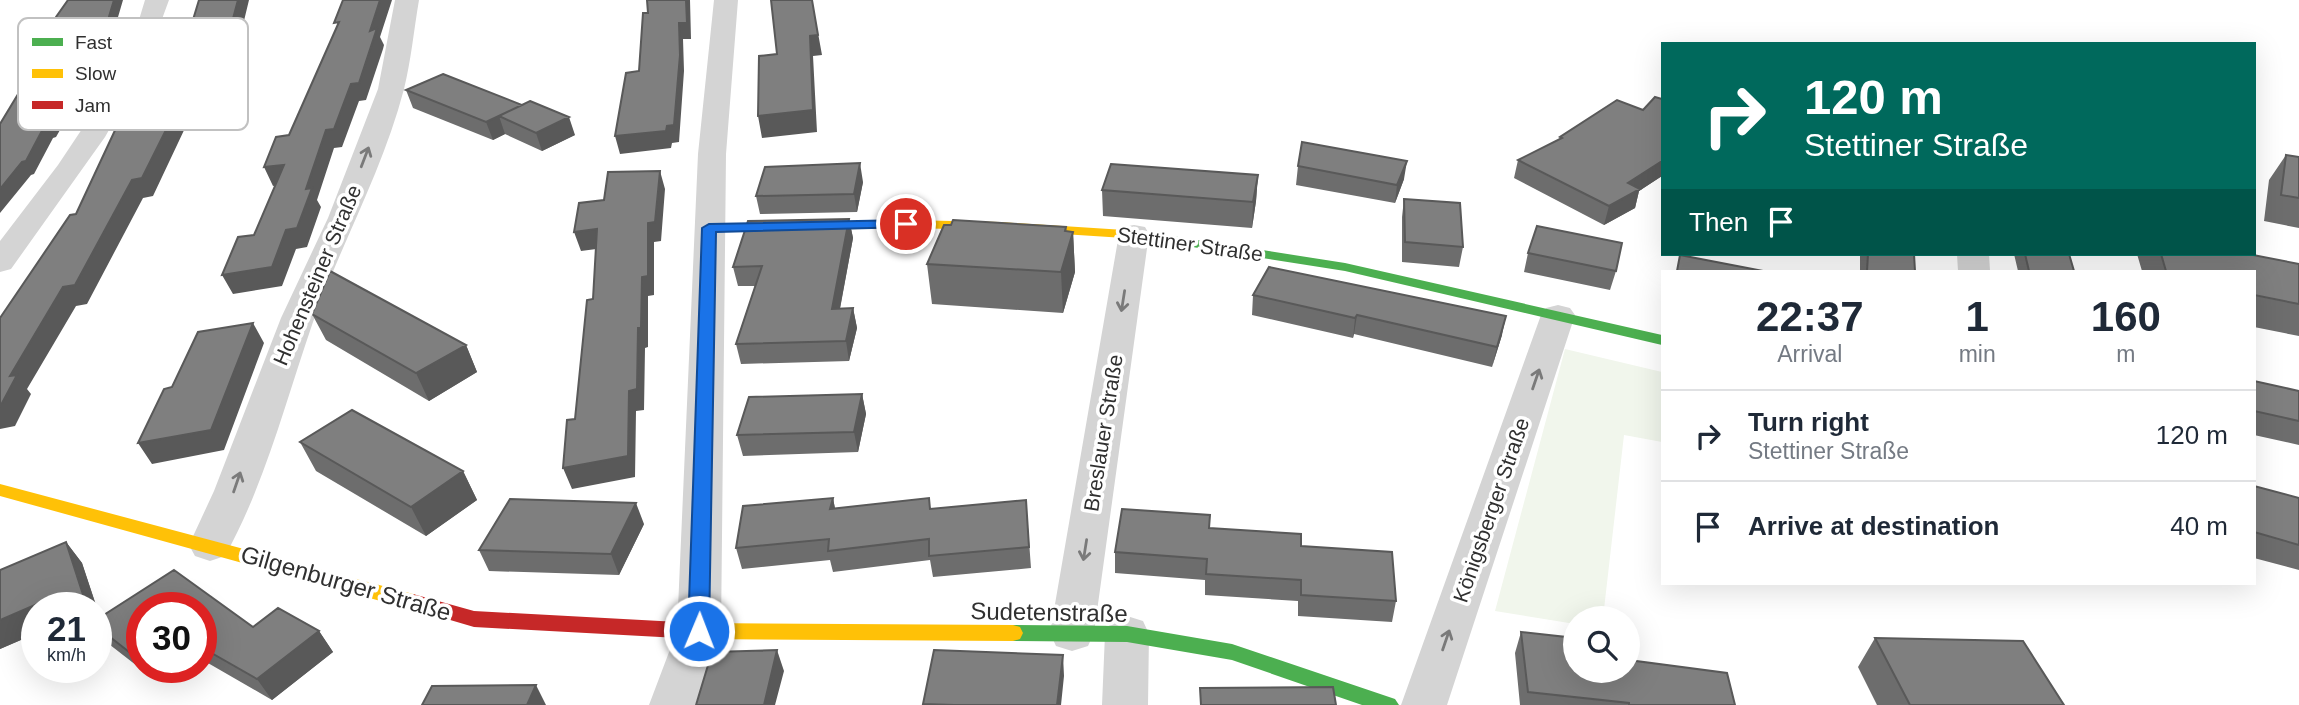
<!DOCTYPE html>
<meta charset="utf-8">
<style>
:root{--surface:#fff;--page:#f6f6f7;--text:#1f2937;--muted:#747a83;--line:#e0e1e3}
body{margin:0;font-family:Helvetica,sans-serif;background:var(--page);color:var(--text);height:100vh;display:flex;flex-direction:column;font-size:26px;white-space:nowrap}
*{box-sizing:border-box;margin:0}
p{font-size:23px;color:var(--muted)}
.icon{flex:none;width:38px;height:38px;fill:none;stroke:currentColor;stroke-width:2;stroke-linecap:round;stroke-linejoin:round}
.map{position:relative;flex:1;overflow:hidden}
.panel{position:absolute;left:1661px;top:270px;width:595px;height:315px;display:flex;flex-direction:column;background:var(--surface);border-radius:0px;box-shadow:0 7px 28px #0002}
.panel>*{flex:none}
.banner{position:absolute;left:1661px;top:42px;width:595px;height:214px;border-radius:0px;box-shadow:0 7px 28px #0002;background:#00695c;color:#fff;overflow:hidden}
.controls{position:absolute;left:1563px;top:606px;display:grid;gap:14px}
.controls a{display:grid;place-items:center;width:77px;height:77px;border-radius:50%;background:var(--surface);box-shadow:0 7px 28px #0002;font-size:35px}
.speed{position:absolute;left:21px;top:592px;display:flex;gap:14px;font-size:35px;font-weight:700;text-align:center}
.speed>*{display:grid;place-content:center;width:91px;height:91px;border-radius:50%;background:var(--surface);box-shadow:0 7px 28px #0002;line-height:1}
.speed small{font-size:18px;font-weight:400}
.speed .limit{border:10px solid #d22;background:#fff;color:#111}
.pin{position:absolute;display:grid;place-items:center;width:60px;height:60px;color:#fff;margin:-30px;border:4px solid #fff;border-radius:50%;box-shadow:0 2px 7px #0007}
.me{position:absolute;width:77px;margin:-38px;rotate:1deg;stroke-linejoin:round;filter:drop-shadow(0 0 5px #0008)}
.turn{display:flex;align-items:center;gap:24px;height:147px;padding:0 28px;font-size:32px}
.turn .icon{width:91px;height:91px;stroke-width:2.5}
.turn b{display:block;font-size:49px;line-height:60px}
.then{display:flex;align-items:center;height:66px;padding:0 28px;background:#0003;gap:14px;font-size:26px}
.eta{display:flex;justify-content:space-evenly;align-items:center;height:119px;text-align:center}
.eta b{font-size:42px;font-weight:700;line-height:49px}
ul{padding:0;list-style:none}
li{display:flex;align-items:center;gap:21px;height:91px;padding:0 28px;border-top:2px solid var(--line)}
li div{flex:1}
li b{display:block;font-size:26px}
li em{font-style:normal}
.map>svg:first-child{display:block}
.green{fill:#f1f6ec}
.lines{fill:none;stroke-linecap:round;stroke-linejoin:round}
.street{fill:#d4d4d4;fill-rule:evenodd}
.fast{fill:#4caf50;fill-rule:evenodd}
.slow{fill:#ffc107;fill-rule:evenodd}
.jam{fill:#c62828;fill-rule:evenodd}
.wall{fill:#6d6d6d}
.shaded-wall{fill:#595959}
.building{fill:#7f7f7f;stroke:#595959;stroke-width:2}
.oneway{stroke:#7a7a7a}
.route{fill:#1a73e8;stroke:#114b97;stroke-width:2}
.labels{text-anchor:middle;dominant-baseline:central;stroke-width:7;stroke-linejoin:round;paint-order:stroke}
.street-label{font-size:21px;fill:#303030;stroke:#fff}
.near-street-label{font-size:24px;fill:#303030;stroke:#fff}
.key{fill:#fff;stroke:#c1c1c1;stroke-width:2}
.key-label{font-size:19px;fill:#303030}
</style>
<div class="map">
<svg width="2299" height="705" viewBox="0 0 2299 705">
<rect width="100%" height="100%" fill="#fff"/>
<path class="green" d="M1565,349L1662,372V442L1624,435L1603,618H1575V624L1495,611Z"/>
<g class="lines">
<path class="street" d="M145,0H169L144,68L105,137L11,269L0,272V241L58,165L100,102L135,33Z
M395,0H419C414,29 411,61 404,89C383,170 341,244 313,322C286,400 265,484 225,556L210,561L195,556L189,545L214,491L281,318L328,218L378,89Z
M714,0H738L726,154L721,631L695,705H649L677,631L698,154Z
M1134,225L1145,227L1149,234L1094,633L1088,646L1072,651L1056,646L1050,633L1119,234L1123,227Z
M1957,254H1989L1990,271H1958Z
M1558,305L1570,308L1575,315L1447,705H1401L1541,315L1546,308Z
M1127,616L1143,621L1149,634L1148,705H1102L1105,634L1111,621Z"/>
<path class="fast" d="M1140,231L1345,263L1662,335V345L1345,271L1135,238L1133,235Z
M1013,625L1127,626L1232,644L1395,699L1399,705H1362L1232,660L1127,642L1013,641L1006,639L1003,633L1006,627Z"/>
<path class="slow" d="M906,220L1000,222L1140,231L1147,235L1140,239L1000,230L906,228L709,232L702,228L709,224Z
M0,484L413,594L420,597L423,602L420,607L413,610L0,496Z
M697,623L1013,625L1020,627L1023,633L1020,639L1013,641L697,639L690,637L687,631L690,625Z"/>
<path class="jam" d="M413,594L474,611L697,623L704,625L707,631L704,637L697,639L474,627L406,607L403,602L406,597Z"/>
</g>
<path class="wall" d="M406,90L575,135L542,151L505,134L493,140L413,108Z
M1662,99V176L1639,191L1635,208L1604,225L1514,178L1518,160L1560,140V137L1643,110Z
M2286,155L2299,157V228L2264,221L2269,180Z
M1298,166L1404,179L1395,203L1296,185Z
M1258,175L1256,201L1252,228L1103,216L1102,190Z
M863,182L857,212L760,214L756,196Z
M1404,199L1463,247L1459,267L1402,262V217Z
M849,219L853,238L840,309L853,308L857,328L849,361L741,364L736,344L755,286H738L733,267Z
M1073,232L1075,272L1063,313L932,304L927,264Z
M1528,253L1616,271L1610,290L1524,272Z
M1860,254H1914L1915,271H1860Z
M2014,254H2069L2074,271H2018Z
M2137,254H2248L2299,264V336L2254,327V271H2142Z
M1253,295L1502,335L1492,367L1354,334L1353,338L1252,315Z
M312,314L466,345L477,372L429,401L326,340Z
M2254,381L2299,391V445L2254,435Z
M862,394L866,414L858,452L743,456L737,435Z
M300,442L463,471L477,500L426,536L316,471Z
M2254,486L2299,498V570L2254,558Z
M833,498L835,509H931L1026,500L1031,568L933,577L930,560L833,572L830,560L742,569L736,548Z
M644,524L619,575L489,571L479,550Z
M1209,528L1301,546L1396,601L1392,622L1298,616V601L1205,595V580L1115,573V552Z
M66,542L82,563L100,617L174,570L253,627L278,608L319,631L333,652L272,700L201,659V607H142V667H163L150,676L96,634V607H37V633L0,649V570Z
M1521,632L1575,670L1735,705H1520L1515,653Z
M1875,638L2064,705H1877L1858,667Z"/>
<path class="shaded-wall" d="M114,0H123L111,41L80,102H76L56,137L53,138L34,174L31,175L0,213V189L45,125Z
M238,0H249L235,58L220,60L205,88L193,124L186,126L153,196L143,198L87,304L76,306L27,389L31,394L15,426L0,429V407L10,376L63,287L177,108Z
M380,0H392L380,37L384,45L383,49L366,100L359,101L342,147L334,148L317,200L321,207L307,247L296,249L282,286L233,294L222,275L286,230L306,189L326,130L370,31Z
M686,0H690L691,39H683L684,71L679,142L672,143L671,148L620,154L615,136Z
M812,0L822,55L813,56L817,132L762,138L758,116L810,36Z
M52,38V51L45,39Z
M499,116L505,134L493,140L486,122Z
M569,117L575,135L542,151L536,133Z
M1407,161L1404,179L1395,203L1397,185Z
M1662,161V176L1639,191L1635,208L1604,225L1609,206L1628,183Z
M860,163L863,182L857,212L854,194Z
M284,165L293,183L273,186L264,167Z
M660,171L665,189L661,241L654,242V295L648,296V347L645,348L644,410L636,411L635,477L572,489L563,468L629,391L638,328L642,277L648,223Z
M1258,175L1256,201L1252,228L1253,202Z
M849,219L853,238L836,329L832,309Z
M1066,227L1068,249L1073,232L1075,272L1063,313L1061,272Z
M597,229L604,248L581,251L574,232Z
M853,308L857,328L849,361L846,341Z
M1357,315L1354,334L1353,338L1355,318Z
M1506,316L1502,335L1492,367L1497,347Z
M253,323L264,343L224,450L152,464L138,443Z
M466,345L477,372L429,401L416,373Z
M862,394L866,414L858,452L854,432Z
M463,471L477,500L426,536L411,507Z
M833,498L837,519L830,509Z
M636,503L644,524L619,575L611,554Z
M66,542L82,563L105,633L96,626V607H87Z
M56,596L66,607H37V633L0,649V620Z
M319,631L333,652L272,700L257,679Z
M142,649V665L133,655Z
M777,650L784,671L775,705H764Z
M1063,655L1064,676L1061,705H1057Z
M143,667H163L150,676Z
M536,685L546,705H527Z"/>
<path class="building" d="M68,0H114L105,30L72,89L69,90L48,125H45L26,161L22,162L0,189V124L52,38L45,39L56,17Z
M199,0H238L227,41L212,43L196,72L184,107L177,108L142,178L132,180L75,285L63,287L10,376L17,375L0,407V318L70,215L76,214L117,126L158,59L182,56Z
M343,0H380L370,31L377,28L359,83L351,84L334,129L326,130L306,189L312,188L297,228L286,230L272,267L222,275L238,237L254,235L284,165L264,167L276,137L289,135L339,22L334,23Z
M647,0H686L687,23H679L680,55L674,125L667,126L666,131L615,136L626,73L639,71L643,13H648Z
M771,0H812L818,35L810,36L813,110L758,116L759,56L777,54Z
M443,74L522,105L486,122L406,90Z
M1655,97L1662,99V161L1628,183L1640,189L1609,206L1518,160L1562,138L1560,137L1617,100L1643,110Z
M530,101L569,117L536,133L499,116Z
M1302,142L1407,161L1397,185L1298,166Z
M2286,155L2299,157V198L2281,195Z
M860,163L854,194L756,196L765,167Z
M1111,164L1258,175L1253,202L1102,190Z
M660,171L655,222L648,223V276L642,277L641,328H638L637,389L629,391L628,456L563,468L567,420L575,419L587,300L593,299L597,229L574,232L579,203L604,200L608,172Z
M1404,199L1460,203L1463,247L1405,242Z
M849,219L832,309L853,308L846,341L736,344L762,266L733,267L748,221Z
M953,220L1066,227L1065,231L1073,232L1061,272L927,264L944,225H951Z
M1537,226L1622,243L1616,271L1528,253Z
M1868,254H1914L1915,271H1867Z
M2025,254H2069L2074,271H2029Z
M2161,254H2248L2299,264V304L2254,295V271H2166Z
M1680,255L1763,271H1677Z
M1269,267L1506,316L1497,347L1357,315L1355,318L1253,295Z
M330,271L466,345L416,373L312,314Z
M253,323L211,430L138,443L164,389L172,387L198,332Z
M2254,381L2299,391V421L2254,411Z
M862,394L854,432L737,435L749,397Z
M352,410L463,471L411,507L300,442Z
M2254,486L2299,498V545L2254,532Z
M833,498L830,509L929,498L930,509L1026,500L1029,547L929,556V539L828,551L829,539L736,548L743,506Z
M510,499L636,503L611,554L479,550Z
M1122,509L1210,515L1209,528L1301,534V546L1392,552L1396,601L1301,595V580L1206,574L1207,559L1115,552Z
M66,542L87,607H71L56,596L0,620V570Z
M174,570L253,627L278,608L319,631L257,679L201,647V607H142V649L133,655L96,626V620Z
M1521,632L1575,638V670H1628V660L1727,673L1735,705H1629V703L1528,692Z
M1875,638L2023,641L2064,705H1910Z
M777,650L764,705H696L712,652Z
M934,650L1063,655L1057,705H954L923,704Z
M536,685L527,705H422L432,686Z
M1333,687L1336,705H1201L1200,688Z"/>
<defs><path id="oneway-shaft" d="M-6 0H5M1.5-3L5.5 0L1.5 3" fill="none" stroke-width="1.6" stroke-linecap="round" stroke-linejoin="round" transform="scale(1.75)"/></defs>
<g class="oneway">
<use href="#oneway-shaft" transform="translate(365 157) rotate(-69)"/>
<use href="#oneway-shaft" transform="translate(1123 301) rotate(99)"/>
<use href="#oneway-shaft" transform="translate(1536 379) rotate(-71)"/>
<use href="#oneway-shaft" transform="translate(237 482) rotate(-71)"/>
<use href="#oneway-shaft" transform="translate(1085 550) rotate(99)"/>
<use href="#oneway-shaft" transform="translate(1446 640) rotate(-71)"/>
</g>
<path class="route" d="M906,220L913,224L911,227L716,232L709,631L706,636L699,639L691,636L688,631L702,228L709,224Z"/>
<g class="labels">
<g class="street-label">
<text transform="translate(1190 244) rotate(8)">Stettiner Straße</text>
<text transform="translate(317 275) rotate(-67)">Hohensteiner Straße</text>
<text transform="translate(1103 433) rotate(-81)">Breslauer Straße</text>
<text transform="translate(1491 510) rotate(-71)">Königsberger Straße</text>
</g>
<g class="near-street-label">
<text transform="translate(346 583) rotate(16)">Gilgenburger Straße</text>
<text transform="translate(1049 612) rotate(1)">Sudetenstraße</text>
</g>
</g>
<rect x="18" y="18" width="230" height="112" rx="10" class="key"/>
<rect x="32" y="38" width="31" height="8" fill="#4caf50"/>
<rect x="32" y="69" width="31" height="9" fill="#ffc107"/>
<rect x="32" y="101" width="31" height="8" fill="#c62828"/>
<g class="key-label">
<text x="75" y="49">Fast</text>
<text x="75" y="80">Slow</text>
<text x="75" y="112">Jam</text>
</g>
</svg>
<div class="controls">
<a><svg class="icon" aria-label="search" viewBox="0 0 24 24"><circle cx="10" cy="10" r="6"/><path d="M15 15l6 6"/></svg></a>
</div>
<div class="speed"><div>21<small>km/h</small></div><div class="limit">30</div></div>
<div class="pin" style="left:906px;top:224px;background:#d93025"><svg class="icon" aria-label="arrive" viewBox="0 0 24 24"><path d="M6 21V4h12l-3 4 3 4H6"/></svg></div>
<svg class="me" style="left:699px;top:631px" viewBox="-20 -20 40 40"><circle r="17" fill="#1a73e8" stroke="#fff" stroke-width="3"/><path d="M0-11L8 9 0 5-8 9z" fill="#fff"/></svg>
<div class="banner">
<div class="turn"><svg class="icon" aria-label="right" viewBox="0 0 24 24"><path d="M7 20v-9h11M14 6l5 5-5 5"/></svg><div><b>120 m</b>Stettiner Straße</div></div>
<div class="then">Then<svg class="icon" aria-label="arrive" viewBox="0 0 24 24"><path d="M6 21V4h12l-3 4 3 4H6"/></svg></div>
</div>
<section class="panel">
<div class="eta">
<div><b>22:37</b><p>Arrival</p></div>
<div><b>1</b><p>min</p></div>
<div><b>160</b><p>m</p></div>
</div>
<ul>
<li><svg class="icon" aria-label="right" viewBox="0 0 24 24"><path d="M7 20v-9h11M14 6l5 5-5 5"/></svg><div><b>Turn right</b><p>Stettiner Straße</p></div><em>120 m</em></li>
<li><svg class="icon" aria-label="arrive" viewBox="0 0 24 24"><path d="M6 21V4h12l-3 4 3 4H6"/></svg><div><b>Arrive at destination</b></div><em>40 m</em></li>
</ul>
</section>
</div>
